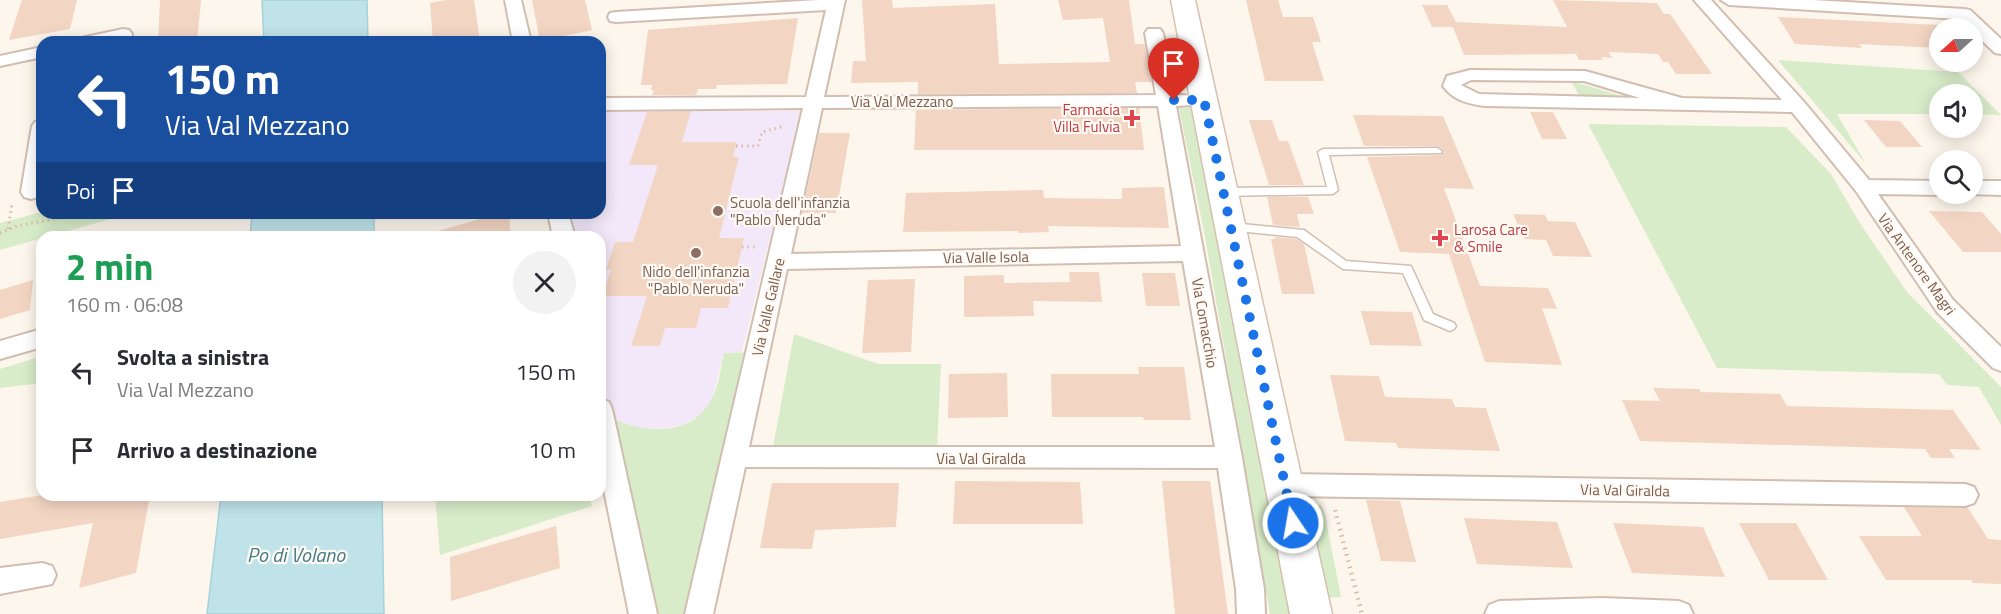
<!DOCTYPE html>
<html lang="it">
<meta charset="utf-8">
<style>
:root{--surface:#fff;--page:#f2f2f3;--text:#2b2b33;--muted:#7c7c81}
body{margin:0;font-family:"Titillium Web",sans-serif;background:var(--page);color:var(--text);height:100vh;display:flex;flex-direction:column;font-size:22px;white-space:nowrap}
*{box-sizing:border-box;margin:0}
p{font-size:20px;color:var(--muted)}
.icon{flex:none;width:33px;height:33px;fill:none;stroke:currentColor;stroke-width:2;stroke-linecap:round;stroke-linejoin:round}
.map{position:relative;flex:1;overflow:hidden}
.details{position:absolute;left:36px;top:231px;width:570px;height:270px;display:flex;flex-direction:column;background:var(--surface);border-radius:18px;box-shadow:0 3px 15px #0003}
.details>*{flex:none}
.hud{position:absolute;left:36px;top:36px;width:570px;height:183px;border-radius:18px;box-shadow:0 3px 15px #0003;background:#1a4fa0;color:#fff;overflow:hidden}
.needle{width:39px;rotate:249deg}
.controls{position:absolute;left:1929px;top:18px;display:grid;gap:12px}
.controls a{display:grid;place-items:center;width:54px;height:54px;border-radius:50%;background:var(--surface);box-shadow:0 3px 15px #0003;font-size:30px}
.pin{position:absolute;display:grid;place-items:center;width:51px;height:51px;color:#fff;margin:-62px -26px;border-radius:50% 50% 50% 0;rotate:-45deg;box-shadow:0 0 6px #0007}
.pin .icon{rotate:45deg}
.me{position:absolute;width:66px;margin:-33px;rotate:348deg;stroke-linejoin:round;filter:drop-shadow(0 0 4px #0008)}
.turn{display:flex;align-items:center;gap:21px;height:126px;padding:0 30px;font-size:27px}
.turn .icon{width:78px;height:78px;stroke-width:2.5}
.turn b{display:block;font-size:42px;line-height:51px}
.then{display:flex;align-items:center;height:57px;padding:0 30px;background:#0003;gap:12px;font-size:22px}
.round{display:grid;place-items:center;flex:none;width:63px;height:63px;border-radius:32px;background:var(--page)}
.head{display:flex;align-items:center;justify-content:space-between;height:102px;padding:0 30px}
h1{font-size:36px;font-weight:700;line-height:45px;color:#1e9e55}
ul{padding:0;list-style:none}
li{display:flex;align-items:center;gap:18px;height:78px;padding:0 30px}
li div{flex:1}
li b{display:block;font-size:22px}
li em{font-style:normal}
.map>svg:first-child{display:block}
.education{fill:#f3e8fa}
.green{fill:#d8ecc9}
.water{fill:#bfe3e8;stroke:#a5d3da;stroke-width:1.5}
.building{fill:#f3d5c3}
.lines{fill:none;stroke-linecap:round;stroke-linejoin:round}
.service-casing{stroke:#d1beb0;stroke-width:3}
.minor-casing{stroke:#d1beb0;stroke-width:4}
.secondary-casing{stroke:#d6c0b0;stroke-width:3}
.path-far1{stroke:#d9b8a5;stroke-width:3;stroke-dasharray:1.5 4;stroke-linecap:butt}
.path{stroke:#d9b8a5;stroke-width:4.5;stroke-dasharray:1.5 5;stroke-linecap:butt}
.service{fill:#fff;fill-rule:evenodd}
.minor{fill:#fff;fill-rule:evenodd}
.secondary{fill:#fff;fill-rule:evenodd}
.route{stroke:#1a73e8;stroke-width:10;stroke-dasharray:0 18}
.health-dot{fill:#e0444e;stroke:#fffaf3;stroke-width:2}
.education-dot{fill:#8d6e63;stroke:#fffaf3;stroke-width:2}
.labels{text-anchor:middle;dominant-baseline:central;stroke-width:4.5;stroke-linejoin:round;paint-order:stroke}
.street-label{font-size:15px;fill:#7a5c4d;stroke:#fffaf3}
.health-label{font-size:15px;fill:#be3a42;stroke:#fffaf3;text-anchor:end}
.education-label{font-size:15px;fill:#785e54;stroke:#fffaf3;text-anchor:start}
.near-water-label{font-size:20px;font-style:italic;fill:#437c86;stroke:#fffaf3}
</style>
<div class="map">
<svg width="2001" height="614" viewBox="0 0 2001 614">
<rect width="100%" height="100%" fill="#fdf6ec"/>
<path class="education" d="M600,111H801L742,352L724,353L713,396L704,412L683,425L660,429L632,427L610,418L600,371V237H571L566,213H600Z"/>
<path class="green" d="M1171,47H1184L1191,88H1178Z
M1778,60L1958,72L2001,115L1973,114L1972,94H1940L1939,114H1837L1866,164Z
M1571,81L1642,102L1582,101Z
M1179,108H1196L1295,614H1270L1205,237Z
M1588,124L1786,127L1831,174L1861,225L1907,292L2001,387V425L1979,387L1947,385L1939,374L1717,368Z
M42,212V213H132L0,250V223Z
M794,334L878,364H941L937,449L773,447Z
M752,352L690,614H652L610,418C645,433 692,438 712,398C719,385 721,367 724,353Z
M42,356V383L0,388V369Z
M435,495H589L592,506L440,555Z
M1304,505H1321L1325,515L1341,597L1322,598Z"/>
<path class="water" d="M262,0H367L368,42H264Z
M252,213H374V237H250Z
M221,495H382L384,614H207Z"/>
<path class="building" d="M22,0H77L70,29L9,40Z
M160,0H201L197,42H158Z
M446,0H474L480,42H433L430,3Z
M532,0H585L592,30L540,41Z
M862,0H892L893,8L995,4L999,64L1110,62L1103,18L1063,20L1058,0H1129L1135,44H1145L1151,82H1135L1137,93L918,94V82H916L851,83L853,61H866Z
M1246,0H1278L1283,17H1313L1321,42H1312L1324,81H1265Z
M1553,0L1657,3L1664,14H1670L1712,74H1676L1668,62H1663L1658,54L1609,52L1612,58L1601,57L1603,60H1579L1576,54L1464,55L1453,27H1432L1422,5H1447L1456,22L1567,27Z
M1778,17L1940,25V48L1859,44L1862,48L1795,44Z
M798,18L787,84L717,85L716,89H698L696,95H652L654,90H651L652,85H641L648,30Z
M1139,108L1144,150H914L916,110Z
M691,111L682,142H737L733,157H739L719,238H744L728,308H701L696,328H665L660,346H631L647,296H602L611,270H606L615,242H633L658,165H629L647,112Z
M1530,112H1553L1567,139H1542Z
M1353,115L1443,116L1474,189L1444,188L1480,286L1548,288L1557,309L1542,308L1562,365L1485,362L1449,254L1400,252L1367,157L1441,155L1444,150L1437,146H1364Z
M1249,120H1272L1279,141H1288L1304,185H1269Z
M1864,120L1900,121L1922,147H1886Z
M819,133H850L836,213H802Z
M1164,187L1169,228L1048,226L1049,232L1019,233L1018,231L903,232L906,193L1043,190L1044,198L1122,199V188Z
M1267,197H1308L1314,214H1297L1300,227L1273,225Z
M1929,211L1982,212L2001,234V252H1963Z
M501,213H509L511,237H439L438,231Z
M1513,214L1545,215L1548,221L1575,222L1592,257L1553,256L1546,240L1524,239Z
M1275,237L1296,239L1304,244L1315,294H1282L1271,239H1276Z
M1069,272H1099L1102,302L1033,301L1034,316L964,317V276L1004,275V283L1070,282Z
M1142,273H1175L1180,306H1146Z
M915,279L911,352L862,353L868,280Z
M33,280L30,310L0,319V290Z
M1361,311L1412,312L1422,346L1370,345Z
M1138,367H1184L1191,420H1144L1143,417H1052L1051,374H1139Z
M1007,373L1008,417L948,418L949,374Z
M1330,375L1379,376L1385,397L1452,399L1455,407L1486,408L1500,451L1398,448L1396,443L1345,441Z
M1653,388L1699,389L1701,392L1780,394L1787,406L1953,410L1981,450L1949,449L1955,458H1931L1925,449L1640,441L1622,400L1660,401Z
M955,481L1080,482L1083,524H953Z
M1162,481H1210L1228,614H1175Z
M772,483H899L896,527L815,530L812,549L760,548Z
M43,495H150L136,573L79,588L93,523L0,539V502Z
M1366,500L1400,501L1416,562L1381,561Z
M1904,507L1968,508L1988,539L2001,540V584L1973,583L1971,580H1886L1859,536H1922Z
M1464,518L1557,522L1573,568L1477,564Z
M1613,523L1703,527L1725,577L1632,573Z
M1739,523H1796L1828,580H1769Z
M556,526L560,568L451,601L450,557Z"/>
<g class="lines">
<defs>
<path id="service" d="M1437,148L1442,151L1441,153L1329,155L1338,190L1333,194L1223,196L1218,192L1223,188L1327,187L1318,152L1323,149Z
M1232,223L1304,230L1346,261L1411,266L1433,314L1454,323L1456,326L1454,329L1450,331L1424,320L1403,273L1343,269L1297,237L1228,230L1226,227L1228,224Z"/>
<path id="minor" d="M505,0H521L531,42H513Z
M819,0H845L824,97L1156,95L1145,33L1148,29H1160L1163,33L1174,95L1211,96L1213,100L1211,104L1176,106L1242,458L1264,589L1265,614H1237L1236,589L1218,468L745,467L713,614H685L803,108L600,110V98L806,97L826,10L616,22L610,21L608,17L610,13L616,12ZM1158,106L1181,246L791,254L822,108ZM1183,261L1215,447H749L787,269Z
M1694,0H1711L1804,102L1869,180L1940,181V194H1944L1940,195L1878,194L1953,300L2001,347V371L1993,368L1937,312L1856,191L1792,112L1485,106C1468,104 1453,100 1443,86L1447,76L1470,70L1585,71L1682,98L1782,100ZM1471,80L1584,81L1640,98L1479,94L1461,85Z
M1721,0H1813L1964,9L1970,10L2001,39V54L1995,53L1972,31V28H1969L1959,19L1729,5Z
M123,29L129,30L132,34L131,42H78L81,38Z
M42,47V57L0,66V56Z
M42,120V196L31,199L24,197L21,192L32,126L35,122Z
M1972,181H2001V195L1968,194H1972Z
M548,213H568L575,237H553Z
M42,329V347L0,359V341Z
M600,399L609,402L612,409L657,614H629L600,470Z
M1286,474L1965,484L1974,487L1978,495L1974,503L1965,506L1286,496L1277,493L1273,485L1277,477Z
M42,563L52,566L56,575L52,584L0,594V568Z
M1603,598L1679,601L1689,605L1693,614H1485L1489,605L1499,601Z"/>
<path id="secondary" d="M1171,0H1195L1332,614H1290Z"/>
</defs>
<use href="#service" class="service-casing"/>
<use href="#minor" class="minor-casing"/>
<use href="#secondary" class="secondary-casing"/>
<path class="path-far1" d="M736,146H758L762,132L785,126
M8,229L12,204
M0,233L17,226L87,213
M742,247H757"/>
<path class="path" d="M1335,510L1362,614"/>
<use href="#service" class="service"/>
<use href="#minor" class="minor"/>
<use href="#secondary" class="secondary"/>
</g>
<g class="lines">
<path class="route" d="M1174,100H1204L1293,523"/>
</g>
<g class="health-dot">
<path d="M1129 109h6v6h6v6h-6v6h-6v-6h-6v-6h6z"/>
<path d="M1437 229h6v6h6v6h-6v6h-6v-6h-6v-6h6z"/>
</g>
<g class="education-dot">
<circle cx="718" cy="211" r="6"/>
<circle cx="696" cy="253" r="6"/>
</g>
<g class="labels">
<g class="street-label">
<text x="902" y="101">Via Val Mezzano</text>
<text transform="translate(986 257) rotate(-1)">Via Valle Isola</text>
<text transform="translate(1917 264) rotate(54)">Via Antenore Magri</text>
<text transform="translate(768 307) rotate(-77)">Via Valle Gallare</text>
<text transform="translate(1205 323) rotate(80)">Via Comacchio</text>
<text x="981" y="458">Via Val Giralda</text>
<text transform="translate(1625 490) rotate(1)">Via Val Giralda</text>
</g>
<g class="health-label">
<text x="1120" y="109">Farmacia<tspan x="1120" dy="17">Villa Fulvia</tspan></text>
<text x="1454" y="229" text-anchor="start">Larosa Care<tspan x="1454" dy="17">&amp; Smile</tspan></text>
</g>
<g class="education-label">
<text x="730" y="202">Scuola dell'infanzia<tspan x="730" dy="17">"Pablo Neruda"</tspan></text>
<text x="696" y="271" text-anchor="middle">Nido dell'infanzia<tspan x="696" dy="17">"Pablo Neruda"</tspan></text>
</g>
<g class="near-water-label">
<text x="296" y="554">Po di Volano</text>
</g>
</g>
</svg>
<div class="controls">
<a><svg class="needle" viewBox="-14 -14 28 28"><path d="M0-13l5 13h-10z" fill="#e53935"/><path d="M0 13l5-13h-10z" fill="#7c7c81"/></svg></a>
<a><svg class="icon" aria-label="sound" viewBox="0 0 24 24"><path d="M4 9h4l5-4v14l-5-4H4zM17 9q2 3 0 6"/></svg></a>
<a><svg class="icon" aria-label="search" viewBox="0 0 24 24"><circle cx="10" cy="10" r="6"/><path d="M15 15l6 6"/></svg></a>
</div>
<div class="pin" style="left:1174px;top:100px;background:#d93025"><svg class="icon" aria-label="arrive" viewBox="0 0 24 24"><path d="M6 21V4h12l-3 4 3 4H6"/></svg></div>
<svg class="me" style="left:1293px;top:523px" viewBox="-20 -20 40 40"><circle r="17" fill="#1a73e8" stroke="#fff" stroke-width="3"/><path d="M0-11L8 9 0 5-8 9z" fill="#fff"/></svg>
<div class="hud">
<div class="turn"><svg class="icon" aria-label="left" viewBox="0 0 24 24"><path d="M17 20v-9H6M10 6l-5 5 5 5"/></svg><div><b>150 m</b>Via Val Mezzano</div></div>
<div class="then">Poi<svg class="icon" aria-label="arrive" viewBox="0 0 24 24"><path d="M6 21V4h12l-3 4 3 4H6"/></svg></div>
</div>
<section class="details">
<div class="head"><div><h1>2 min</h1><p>160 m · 06:08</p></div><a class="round"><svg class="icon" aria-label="close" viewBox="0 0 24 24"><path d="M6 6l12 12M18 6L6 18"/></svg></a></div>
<ul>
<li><svg class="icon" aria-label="left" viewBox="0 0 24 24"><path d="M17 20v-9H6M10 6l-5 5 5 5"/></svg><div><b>Svolta a sinistra</b><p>Via Val Mezzano</p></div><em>150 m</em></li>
<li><svg class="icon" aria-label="arrive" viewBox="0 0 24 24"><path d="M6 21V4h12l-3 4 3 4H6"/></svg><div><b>Arrivo a destinazione</b></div><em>10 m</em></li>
</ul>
</section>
</div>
